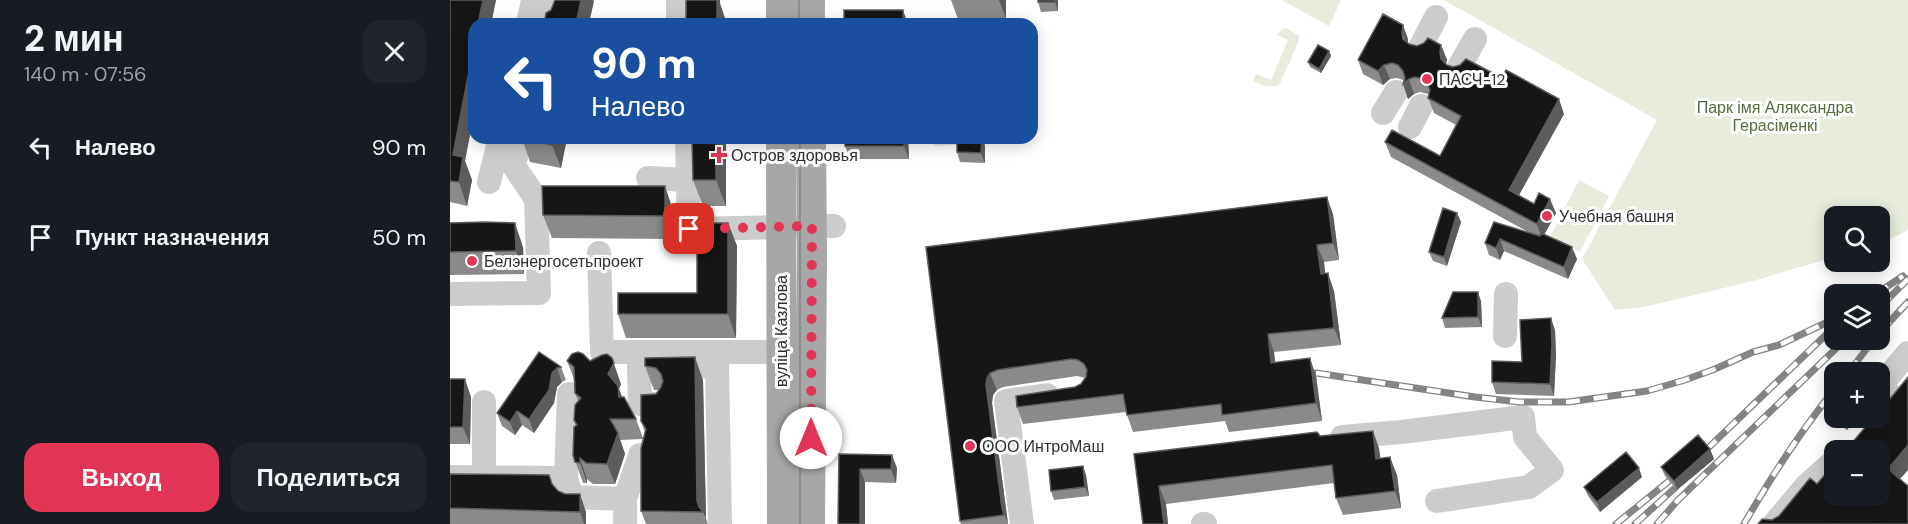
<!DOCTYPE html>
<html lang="ru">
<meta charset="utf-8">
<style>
:root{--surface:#171b24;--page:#20242c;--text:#f1f3f6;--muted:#9ea1a6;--accent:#e23556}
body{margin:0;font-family:"DM Sans",sans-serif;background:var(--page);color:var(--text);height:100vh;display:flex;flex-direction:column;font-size:22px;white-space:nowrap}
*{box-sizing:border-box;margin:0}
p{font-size:20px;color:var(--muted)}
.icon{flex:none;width:33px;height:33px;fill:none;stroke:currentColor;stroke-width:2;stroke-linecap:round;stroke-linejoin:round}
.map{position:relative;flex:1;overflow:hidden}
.side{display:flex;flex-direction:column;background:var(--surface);width:450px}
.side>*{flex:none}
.guide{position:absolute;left:18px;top:18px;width:570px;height:126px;border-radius:18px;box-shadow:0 3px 15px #0003;background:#1a4fa0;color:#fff;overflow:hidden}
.controls{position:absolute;left:1374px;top:206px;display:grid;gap:12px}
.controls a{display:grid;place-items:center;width:66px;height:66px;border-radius:12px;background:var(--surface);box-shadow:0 3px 15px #0003;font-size:30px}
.pin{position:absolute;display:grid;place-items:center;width:51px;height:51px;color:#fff;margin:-26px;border-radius:12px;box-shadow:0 3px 9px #0006}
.me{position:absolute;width:66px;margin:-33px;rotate:0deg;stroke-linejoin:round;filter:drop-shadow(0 0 4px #0008)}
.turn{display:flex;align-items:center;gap:21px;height:126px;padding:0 24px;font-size:27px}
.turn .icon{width:78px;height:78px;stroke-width:2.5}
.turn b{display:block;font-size:42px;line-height:51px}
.round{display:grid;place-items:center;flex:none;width:63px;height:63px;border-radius:18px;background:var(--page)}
.summary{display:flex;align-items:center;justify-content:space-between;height:102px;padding:0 24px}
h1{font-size:36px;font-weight:800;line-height:45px}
.primary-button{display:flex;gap:12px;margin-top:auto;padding:12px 24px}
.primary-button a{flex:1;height:69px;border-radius:18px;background:var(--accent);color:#fff;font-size:24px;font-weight:800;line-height:69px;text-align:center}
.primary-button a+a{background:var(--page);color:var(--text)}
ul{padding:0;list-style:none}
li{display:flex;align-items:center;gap:18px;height:90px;padding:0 24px}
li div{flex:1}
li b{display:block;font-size:22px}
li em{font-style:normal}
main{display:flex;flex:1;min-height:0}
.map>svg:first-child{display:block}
.green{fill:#e7ecdd}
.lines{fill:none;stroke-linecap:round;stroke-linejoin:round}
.minor{stroke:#ccc;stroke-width:24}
.major{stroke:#a7a7a7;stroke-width:30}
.tram{stroke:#848484;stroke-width:1.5}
.rail-casing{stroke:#848484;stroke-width:7}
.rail{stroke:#fff;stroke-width:4.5;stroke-dasharray:14;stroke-linecap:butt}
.wall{fill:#8a8a8a}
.shaded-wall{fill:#5c5c5c}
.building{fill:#161616;stroke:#5c5c5c;stroke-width:1.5}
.route{stroke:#e23556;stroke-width:10;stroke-dasharray:0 18}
.poi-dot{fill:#e23556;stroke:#fff;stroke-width:2}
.labels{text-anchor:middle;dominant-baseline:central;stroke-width:6;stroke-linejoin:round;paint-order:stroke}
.poi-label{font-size:16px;fill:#2f2f2f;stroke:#fff;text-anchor:start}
.park-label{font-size:16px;fill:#576a3d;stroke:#fff}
.street-label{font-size:16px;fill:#2f2f2f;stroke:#fff}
</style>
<main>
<section class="side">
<div class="summary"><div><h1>2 мин</h1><p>140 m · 07:56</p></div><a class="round"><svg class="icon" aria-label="close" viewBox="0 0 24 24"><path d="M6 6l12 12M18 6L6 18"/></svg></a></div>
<ul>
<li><svg class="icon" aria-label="left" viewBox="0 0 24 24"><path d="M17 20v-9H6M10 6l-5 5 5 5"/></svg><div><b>Налево</b></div><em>90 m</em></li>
<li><svg class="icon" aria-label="arrive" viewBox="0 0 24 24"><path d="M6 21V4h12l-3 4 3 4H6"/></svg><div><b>Пункт назначения</b></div><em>50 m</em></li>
</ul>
<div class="primary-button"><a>Выход</a><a>Поделиться</a></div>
</section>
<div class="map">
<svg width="1458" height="524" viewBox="0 0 1458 524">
<rect width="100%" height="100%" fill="#fff"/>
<path class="green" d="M831,0H891L879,26Z
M994,0H1458V230L1430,244V216H1384V257L1303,281L1194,307L1165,310L1132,259L1207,120Z
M836,28L849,36V41L830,83L828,86H814L803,81L806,74L821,80L838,40L827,35L832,29Z
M484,138H556V143L484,146Z
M1129,180L1159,196L1130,252L1100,237Z"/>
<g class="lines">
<path class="minor" d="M228,0V24
M78,24L83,0
M99,24L105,0
M971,46L986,17
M1009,67L1025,39
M933,113L946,92
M960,127L971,106
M237,138L239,229L384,226
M198,178L237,180
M39,182L50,138
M149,253L152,352H331
M0,294L89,293L86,199L64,166L70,138
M1055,336L1056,294
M34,402V477
M207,404H190L189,367L267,366L270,524
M1430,411L1441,396L1430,386L1458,353
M892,437L951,432L1073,417L1075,437L1102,470L1079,487L987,501
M0,477L116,478L119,394
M116,478L122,497L175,499V524
M175,499L190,455
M572,524L556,401L597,395
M753,524H755
M1324,524L1357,485L1384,461"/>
<path class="major" d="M360,0V24
M331,24V0
M331,138L332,524
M360,524L362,252L361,138"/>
<path class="tram" d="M349,0V24
M350,138V524"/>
<defs>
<path id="rail" d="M1426,294L1453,276
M1430,307L1458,279
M1430,332L1458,302
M1399,372L1424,339
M866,373L1025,397L1069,402H1118L1197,391L1235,380L1265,369L1303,352L1329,345L1384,319
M1256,450L1384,327
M1166,524L1219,481
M1185,524L1225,488
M1207,524L1228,500L1396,339
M1294,524C1321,477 1350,432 1384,390"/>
</defs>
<use href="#rail" class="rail-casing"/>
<use href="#rail" class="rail"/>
</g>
<path class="wall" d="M0,0H46L41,24H24V113L15,161L22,180L17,206L0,202Z
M501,0H556V19H508Z
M608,0V11L591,12L588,2Z
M958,39V43L959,44L967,46L991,45L997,60L996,64L997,65L1114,114L1069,195L1084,204L1106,213L1094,234L1127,259L1118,279L1054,251L1050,260L1039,255L1035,243L1044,222L1080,233L941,157L935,142L990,156L1006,125L984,113L978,98L979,95L978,94L970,92L964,94L958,99L954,81L953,80L947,78L940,79L933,85L913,74L908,60Z
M879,51L881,56L871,73L860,67L858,62Z
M72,138H117L111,168L80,162Z
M276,138V206H253L243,180Z
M458,138L459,159H400L395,146Z
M507,138H533L535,146V163L510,162L507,152Z
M223,210V239L102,238L93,215Z
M1007,213L1011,222L997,266L983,261L979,252Z
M883,214L889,260L874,262L875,274L884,291L891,345L824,352L825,362L866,376L872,421L779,432L775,421L683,432L676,412L573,424L567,407L625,387L631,384L636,378L627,376L553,387L547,390L543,395L542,403L558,524H511L510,521L476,247Z
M0,223L73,247L74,274L0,275Z
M278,223L287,246L286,338H176L168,314L247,293Z
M1031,301L1032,327L995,328L992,318Z
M1105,330L1106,355L1104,396L1046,394L1042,382L1072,362Z
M89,352L111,367L116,380L112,382L107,387L104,403L84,433L72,425L65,435L52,426L47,413Z
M195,358L253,380L256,518L258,524H196L191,511L193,439L170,440L175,454L165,484H143L137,479V483H133L123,455L126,426L124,420L128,401L125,393V381L117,361H140L171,384L169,389L172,397L186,419L193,438L195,432L191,421L209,390H204L195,366Z
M0,390L21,397L20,444H0Z
M1387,417H1407L1397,430L1389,424Z
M870,436L929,448L930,459L947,475L951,508L893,515L886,498L884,483L716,504L718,524H693L684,454Z
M1260,449L1264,459L1227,490L1215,476L1211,467Z
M389,454L447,468L446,483L415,482Z
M633,466L636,475L639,496L604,500L601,491Z
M0,474L103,485L108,491L136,512V524H0Z
M1192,477L1150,512L1138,496L1134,487Z"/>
<path class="shaded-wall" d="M33,0H46L41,24H28Z
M131,0H143L144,1L139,24H126Z
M262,0H270V3L276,21V24H267Z
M549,0H556V19Z
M605,0H608V11L605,2Z
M453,10L458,24H453Z
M953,25L958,39L957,47L952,33Z
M24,45V113L15,161L22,180L17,206L9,182L3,155Z
M991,45L997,60L995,66L991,59L990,52Z
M879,51L881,56L871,73L869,69Z
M934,65L940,79L933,85L928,71Z
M959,79L964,94L958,99L953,84Z
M1109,99L1114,114L1064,204L1059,190Z
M104,138H117L111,168L102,145Z
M266,138H276V206L266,180Z
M454,138H458L459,159L454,146Z
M532,138L535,146V163L531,153Z
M215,186L223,210V239L215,216Z
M877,197L883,214L889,260L883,243Z
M1100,199L1106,213L1092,239L1087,224Z
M1007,213L1011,222L997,266L994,257Z
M65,223L73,247L74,274L66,251Z
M278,223L287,246L286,338L278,314Z
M1050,239L1054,251L1050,260L1046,248Z
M867,245L874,262L877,292L871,274Z
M1122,247L1127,259L1118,279L1114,267Z
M878,273L884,291L891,345L884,328Z
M1028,292L1031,301L1032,327L1028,317Z
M1101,318L1105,330L1106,355L1104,396L1100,384Z
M818,334L824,352L827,380L821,363Z
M245,357L253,380L256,518L253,512H251L247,501Z
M162,358L171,384L169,389L176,407L169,397L158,374Z
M860,358L866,376L872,421L866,403Z
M107,368L112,382L107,387L104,403L84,433L79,419L102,373Z
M540,373L547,390L543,395L542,403L558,524L552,508L536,385L537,378Z
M15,379L21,397L20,444L13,427Z
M67,411L72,425L65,435L60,422Z
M1396,417H1407L1397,430L1394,420Z
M923,431L929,448L933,477L926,459Z
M168,433L175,454L165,484L157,464Z
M1458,445V470L1444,486L1438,469Z
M1260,449L1264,459L1227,490L1224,481Z
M442,455L447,468L446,483L441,469Z
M940,457L947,475L951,508L945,491Z
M130,458L137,479V483L130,463Z
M633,466L636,475L639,496L635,487Z
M1189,468L1192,477L1150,512L1147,502Z
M410,469L415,482V524H410Z
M709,486L716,504L718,524H714Z
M130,494L136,512V524H134L130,512Z"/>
<path class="building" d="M0,0H33L28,24H24V45L3,155L13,157L9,182L0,181Z
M105,0H131L126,24H94L96,13L101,10Z
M236,0H267V24H236Z
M588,0H605V2H588Z
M394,10H453V24H394Z
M933,14L953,25L952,33L953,39L959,44L967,46L974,43L978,38L991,45L990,52L991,59L997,65L1003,67L1010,65L1016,59L1052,78L1056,70L1109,99L1059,190L1084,204L1089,193L1100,199L1087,224L935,142L942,130L990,156L1011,116L978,98L980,90L977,83L973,79L965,77L959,79L953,84L955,78L953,71L948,65L942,63L934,65L928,71L908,60Z
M868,45L879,51L869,69L858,62Z
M72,138H104L102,145Z
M242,138H266V180H243Z
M395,138H454V146H395Z
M507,138H532L531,153L507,152Z
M92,186H215V216L93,215Z
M877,197L883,243L867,245L871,274L878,273L884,328L818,334L821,363L860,358L866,403L772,415L771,404L677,415L673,394L567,407L566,396L625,387L631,384L636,377L637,370L634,364L628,360L621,359L547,370L540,373L537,378L536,385L552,508L554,515L510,521L476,247Z
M993,208L1007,213L994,257L979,252Z
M34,222L65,223L66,251L0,252V223Z
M1044,222L1090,236L1091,233L1122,247L1114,267L1050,239L1046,248L1035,243Z
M247,223H278V314H168V293H247Z
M1003,292H1028V317L992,318Z
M1101,318L1102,344L1100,384L1042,382V361L1072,362L1070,320Z
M89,352L111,367L107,368L102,373L99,390L79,419L67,411L60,422L47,413Z
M128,352L133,354L140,361L152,355L157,354L162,358L164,363L158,374L168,386L169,397H174L186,419H160L168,433L157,464L136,463L130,458V463L125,462L123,455L124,427L127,425L124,420L125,405L131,398L125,393L124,367L117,361L122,354Z
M245,357L247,501L249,507L253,512L191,511V448L196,429L191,421V395L206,394L211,387L213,381L211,374L206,368L195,366V358Z
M1458,377V445L1438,469L1458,486V524H1308L1312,519L1322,520L1329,516L1360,478L1367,484L1384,464V495H1430V450H1396L1424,417H1430V411Z
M0,379H15L13,427H0Z
M1389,417H1396L1394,420Z
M923,431L926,459L940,457L945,491L886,498L882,465L709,486L714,524H693L684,454L867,432L870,436Z
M1248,435L1260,449L1224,481L1211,467Z
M1176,452L1189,468L1147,502L1134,487Z
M389,454L442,455L441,469H410V524H388Z
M633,466L635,487L601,491L599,470Z
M0,474L99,475L102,484L108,491L115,494H130V512L0,508Z"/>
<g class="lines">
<path class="route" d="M239,229L362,226L361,438"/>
</g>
<g class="poi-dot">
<circle cx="977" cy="79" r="6"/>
<path d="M266 146h6v6h6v6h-6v6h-6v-6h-6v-6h6z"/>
<circle cx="1097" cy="216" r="6"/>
<circle cx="22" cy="261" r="6"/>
<circle cx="520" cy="446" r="6"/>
</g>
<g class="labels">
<g class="poi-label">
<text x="989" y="79">ПАСЧ-12</text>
<text x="281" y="155">Остров здоровья</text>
<text x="1109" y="216">Учебная башня</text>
<text x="34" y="261">Белэнергосетьпроект</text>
<text x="532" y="446">ООО ИнтроМаш</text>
</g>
<g class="park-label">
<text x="1325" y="107">Парк імя Аляксандра<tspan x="1325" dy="18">Герасіменкі</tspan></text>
</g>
<g class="street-label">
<text transform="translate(331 331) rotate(-90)">вуліца Казлова</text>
</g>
</g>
</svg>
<div class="controls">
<a><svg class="icon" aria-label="search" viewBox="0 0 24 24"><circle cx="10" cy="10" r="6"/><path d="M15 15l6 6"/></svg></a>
<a><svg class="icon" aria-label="layers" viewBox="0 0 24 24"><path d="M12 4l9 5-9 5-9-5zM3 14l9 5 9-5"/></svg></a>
<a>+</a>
<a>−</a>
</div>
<div class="pin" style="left:239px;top:229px;background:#d93025"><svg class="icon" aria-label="arrive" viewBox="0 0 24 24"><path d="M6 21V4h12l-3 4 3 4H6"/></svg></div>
<svg class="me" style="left:361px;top:438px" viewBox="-20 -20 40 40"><circle r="19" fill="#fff"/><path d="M0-13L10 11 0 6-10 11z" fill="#e23556"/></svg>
<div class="guide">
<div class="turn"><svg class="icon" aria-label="left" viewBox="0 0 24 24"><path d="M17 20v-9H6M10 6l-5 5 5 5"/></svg><div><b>90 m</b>Налево</div></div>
</div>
</div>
</main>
